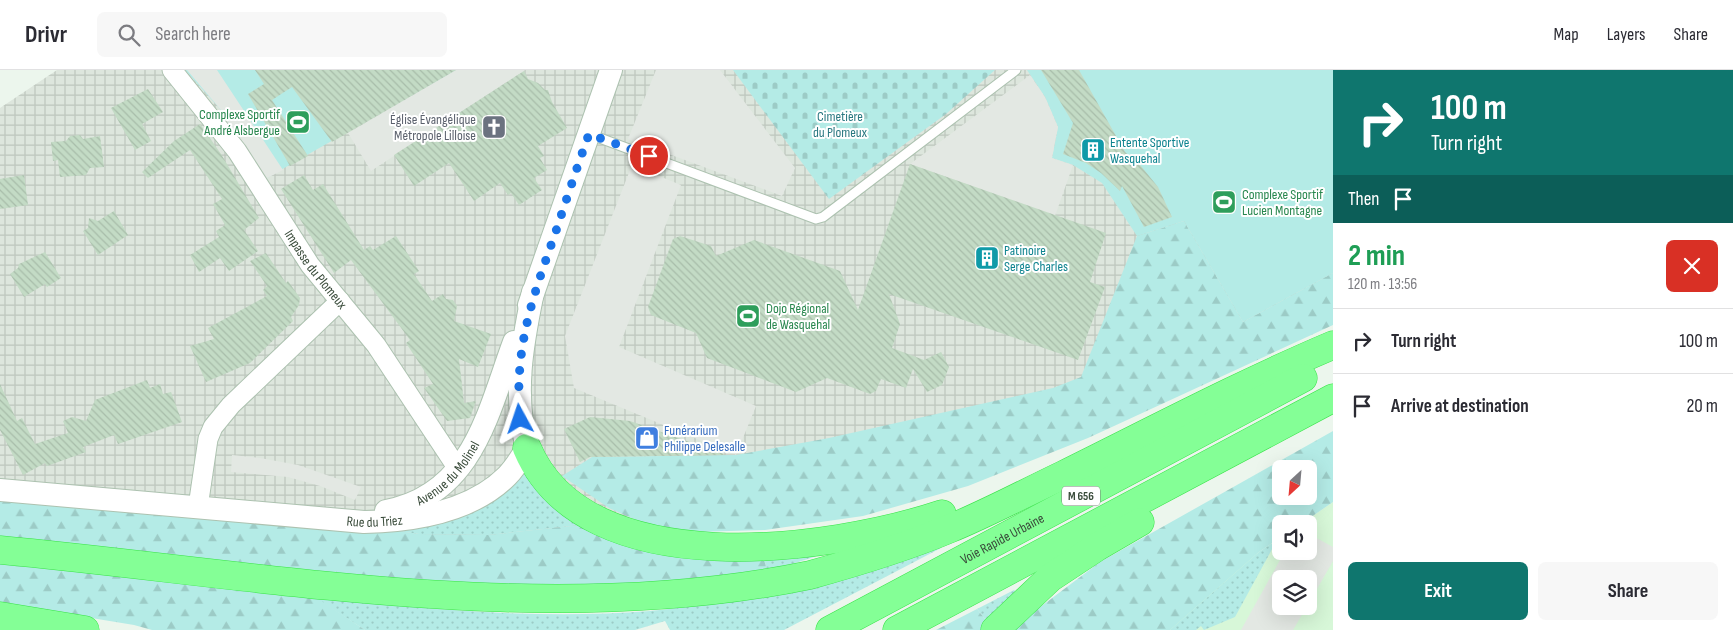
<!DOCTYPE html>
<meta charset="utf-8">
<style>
:root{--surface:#fff;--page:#f7f7f7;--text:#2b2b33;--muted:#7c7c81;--line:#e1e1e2;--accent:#0f766e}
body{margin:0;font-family:"Sofia Sans Condensed",sans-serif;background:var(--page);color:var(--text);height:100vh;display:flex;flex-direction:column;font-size:19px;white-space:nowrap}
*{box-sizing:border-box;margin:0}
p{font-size:16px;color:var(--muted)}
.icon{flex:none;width:28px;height:28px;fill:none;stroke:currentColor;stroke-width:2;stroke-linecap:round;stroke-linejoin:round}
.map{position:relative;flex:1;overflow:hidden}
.drawer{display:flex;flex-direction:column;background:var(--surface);width:400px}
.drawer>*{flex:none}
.guide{background:#0f766e;color:#fff;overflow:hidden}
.needle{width:32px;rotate:206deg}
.buttons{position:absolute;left:1272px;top:390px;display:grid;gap:10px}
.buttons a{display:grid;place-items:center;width:45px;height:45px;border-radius:8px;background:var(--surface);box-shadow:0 5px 20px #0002;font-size:25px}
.pin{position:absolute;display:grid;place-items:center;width:42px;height:42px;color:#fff;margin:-21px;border:2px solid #fff;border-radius:50%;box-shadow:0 1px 5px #0007}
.me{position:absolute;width:55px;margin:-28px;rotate:355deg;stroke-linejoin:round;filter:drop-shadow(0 0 4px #0008)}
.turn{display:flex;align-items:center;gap:18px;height:105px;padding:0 15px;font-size:22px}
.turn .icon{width:65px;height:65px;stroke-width:2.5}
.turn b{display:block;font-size:35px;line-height:42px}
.then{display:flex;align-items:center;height:48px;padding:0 15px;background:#0003;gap:10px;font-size:19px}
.round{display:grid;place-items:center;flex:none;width:52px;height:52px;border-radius:8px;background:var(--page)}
.overview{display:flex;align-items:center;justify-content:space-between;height:85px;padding:0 15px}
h1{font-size:30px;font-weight:700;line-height:38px;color:#1e9e55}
.cta{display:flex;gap:10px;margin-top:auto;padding:10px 15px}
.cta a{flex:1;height:58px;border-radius:8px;background:var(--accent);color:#fff;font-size:20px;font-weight:700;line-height:58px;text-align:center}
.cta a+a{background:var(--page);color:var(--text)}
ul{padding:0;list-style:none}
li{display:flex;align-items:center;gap:15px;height:65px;padding:0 15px;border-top:1px solid var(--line)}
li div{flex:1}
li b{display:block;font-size:19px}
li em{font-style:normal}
header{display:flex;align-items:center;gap:30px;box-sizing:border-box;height:70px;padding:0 25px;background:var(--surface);border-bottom:1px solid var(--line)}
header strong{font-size:24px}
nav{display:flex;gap:28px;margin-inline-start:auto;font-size:18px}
.search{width:350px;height:45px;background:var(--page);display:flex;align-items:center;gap:12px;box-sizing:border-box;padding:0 18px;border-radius:8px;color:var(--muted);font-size:19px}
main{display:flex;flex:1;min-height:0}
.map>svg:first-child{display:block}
.commercial{fill:#d7f7d8;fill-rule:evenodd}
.industrial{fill:url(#industrial-grid)}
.grass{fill:url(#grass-dots)}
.forest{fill:url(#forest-firs);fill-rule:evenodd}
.cemetery{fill:url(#cemetery-stones)}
.park{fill:#b4ebe6}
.parking{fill:#e3e8e3}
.building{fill:url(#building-back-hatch)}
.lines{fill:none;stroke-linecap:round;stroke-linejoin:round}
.service-casing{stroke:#adc2b0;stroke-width:11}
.minor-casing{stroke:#adc2b0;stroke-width:21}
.tertiary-casing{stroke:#adc2b0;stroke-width:24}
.trunk-casing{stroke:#39e249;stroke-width:29}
.service{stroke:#fff;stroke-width:9}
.minor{stroke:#fff;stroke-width:19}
.tertiary{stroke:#fff;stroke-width:22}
.trunk{stroke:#84ff96;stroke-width:28}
.route{stroke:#1a73e8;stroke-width:9;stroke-dasharray:0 16.2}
.labels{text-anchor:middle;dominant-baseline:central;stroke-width:4;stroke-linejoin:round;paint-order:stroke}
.shield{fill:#fff;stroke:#748175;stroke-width:1}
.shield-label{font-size:12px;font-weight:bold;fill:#394b3a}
.leisure-label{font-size:14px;fill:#27864d;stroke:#fff;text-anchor:start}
.park-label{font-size:14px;fill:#297880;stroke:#fff}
.worship-label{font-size:14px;fill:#5b616d;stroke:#fff;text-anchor:end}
.culture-label{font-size:14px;fill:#0d838f;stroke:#fff;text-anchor:start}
.street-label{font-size:14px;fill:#394b3a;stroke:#fff}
.shop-label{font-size:14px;fill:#366cbe;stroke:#fff;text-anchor:start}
</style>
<header>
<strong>Drivr</strong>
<div class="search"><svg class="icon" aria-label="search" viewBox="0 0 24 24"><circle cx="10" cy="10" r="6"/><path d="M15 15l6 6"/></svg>Search here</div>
<nav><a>Map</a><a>Layers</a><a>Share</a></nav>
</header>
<main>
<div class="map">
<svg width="1333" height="560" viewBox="0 0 1333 560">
<defs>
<pattern id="industrial-grid" width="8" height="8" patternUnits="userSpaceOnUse" patternTransform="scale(1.25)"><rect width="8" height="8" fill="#dde6dd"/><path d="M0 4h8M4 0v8" fill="none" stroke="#bec7be"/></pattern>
<pattern id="grass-dots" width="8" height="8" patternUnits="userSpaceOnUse" patternTransform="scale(1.25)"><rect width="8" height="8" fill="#b4ebe6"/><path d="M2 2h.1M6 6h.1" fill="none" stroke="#9ccbc6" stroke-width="1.8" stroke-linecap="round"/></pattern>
<pattern id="forest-firs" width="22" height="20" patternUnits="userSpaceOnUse" patternTransform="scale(1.25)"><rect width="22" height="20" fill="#b4ebe6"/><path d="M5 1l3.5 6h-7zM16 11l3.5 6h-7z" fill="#9ccbc6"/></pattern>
<pattern id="cemetery-stones" width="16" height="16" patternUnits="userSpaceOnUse" patternTransform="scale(1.25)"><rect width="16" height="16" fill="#b4ebe6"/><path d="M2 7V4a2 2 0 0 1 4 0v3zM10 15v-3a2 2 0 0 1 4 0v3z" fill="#9ccbc6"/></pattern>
<pattern id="building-back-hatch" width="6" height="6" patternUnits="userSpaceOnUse" patternTransform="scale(1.25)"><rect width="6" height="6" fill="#c3dbc5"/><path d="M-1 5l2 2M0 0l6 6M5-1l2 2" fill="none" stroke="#a8bdaa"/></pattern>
</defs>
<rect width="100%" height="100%" fill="#ecf6ed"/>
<path class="commercial" d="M1333,432V560H1148L1281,467V481H1309V454H1301ZM1281,509H1309V536H1281Z"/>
<path class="industrial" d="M57,0H1333V243L509,485L0,453V38Z"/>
<path class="grass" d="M524,399L536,412L590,454L488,465L419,464L380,458Z
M1277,470L1235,547L1204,560L1201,556L1196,560H1170L1259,482Z
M936,472L941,478L784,560H670L665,551L635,560H365L314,527C425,539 538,550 650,541C698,537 744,524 790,511C839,498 887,485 936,472Z
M837,476L814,487L767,502L763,482Z
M1014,520L1019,525L989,554L977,539Z"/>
<path class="forest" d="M1184,151L1243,252L1333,203V255L1088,368L968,416L863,446L765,460L696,462L654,458L609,438L562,406L592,387L736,385L829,368L1053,318L1081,307L1137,166Z
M1333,361V432L1301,454H1281V467L1259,482L1170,560H1015L1027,547L1100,492ZM1281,399H1309V426H1281Z
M0,431L380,458L419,464L488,465L590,454L763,482L767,502L717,512L443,519L0,468Z
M0,491L314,526L365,560H152L134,555L0,533Z
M977,539L989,554L983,560H936Z"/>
<path class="cemetery" d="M733,0H995L946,44L829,129Z"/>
<path class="park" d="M185,0H456L265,109L221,40Z
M1027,0H1333V203L1243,252L1184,151L1137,166L1102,113L1073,95L1052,88L1058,57L1045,27Z"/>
<path class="parking" d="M187,0H217L283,100L265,109L221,40Z
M456,0H525L371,101L348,63Z
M656,0H720L795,98L782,126L628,69Z
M1030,5L1045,27L1058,57L1052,88L1073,95L1055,146L910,94Z
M632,95L681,115L619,277L756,336L736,385L574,318L565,266Z
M232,385L260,388L298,395L361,417L355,430L320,416L288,407L231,402Z
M1309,464L1333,477V491L1309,533V509H1281V536H1307L1293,560H1241L1285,481H1309Z"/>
<path class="building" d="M255,0H456L332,72L292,17L272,30L308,86L290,96L248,24L264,14Z
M1041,0H1079L1125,82L1141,96L1158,117L1172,147L1144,157L1122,116L1120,121L1101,103L1086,93L1063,84L1073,53Z
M524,1L528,9L538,13L545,20H548L552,32L567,58L538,76L544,86L540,88L547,100L534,108L542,120L519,135L511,123L508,125L500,113L474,131L449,93L414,116L394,85Z
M148,19L163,42L142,54L151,71L135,80L111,38Z
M200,54L221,84L259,148L244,160L258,181L229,201L220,188L199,202L190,185L219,167L216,161L225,155L213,134L222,129L190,80L148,108L142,102L174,71Z
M80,65L83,69L100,66L104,97L90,98L86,105L60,107L58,90L53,91L51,72L66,71L70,66Z
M910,94L1106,163L1090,212L1105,217L1078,290L889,224L900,254L892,278L924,290L941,282L949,297L942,315L927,322L913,299L906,318L881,309L876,321L870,324L827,308L796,322L707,288L696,263L651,245L648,237L673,169L680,166L711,176L716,186L754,170L840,201L858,240Z
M24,105L28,135L0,139V109Z
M304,105L313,120L323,114L364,180L370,176L373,180L396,166L419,201L414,204L432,231L443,224L446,229L453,230L457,236L454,251L491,264L478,297L459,289L464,333L476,331L470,348L447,351L424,318L433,314L406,273L410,270L351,190L334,203L281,119Z
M114,141L128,165L98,185L83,161L88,158L89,148L98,151Z
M45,182L61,208L47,217L45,214L24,227L10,204L18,198L19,194Z
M266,183L286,213L288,211L300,228L299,235L291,247L293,251L250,293L206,312L190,276L214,269L208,258L267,226L263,220L267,216L250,191Z
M147,310L150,318L160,314L163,324L171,322L182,352L118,374L114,365L83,377L86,382L47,396L45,393L23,405L0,360V314L17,351L22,348L35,374L68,363L63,351L72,347L86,351L95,330Z
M590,347L630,351L724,384L723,385L590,387L580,392L564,359Z"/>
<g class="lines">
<defs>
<path id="service" d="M589,64L816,149L823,147L1016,0"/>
<g id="minor">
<path id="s1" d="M172,0L237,81L310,195L376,275L458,399"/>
<path d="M198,437L208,369L213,357L231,335L340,231"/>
</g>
<g id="tertiary">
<path d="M529,235L611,0"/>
<path id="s2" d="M0,420L364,452C412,451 471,442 507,406C515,398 521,388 527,378C513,325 522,275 533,222"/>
<path id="s3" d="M386,441C473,425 488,342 514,272"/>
</g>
<g id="trunk">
<path d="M527,378C585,516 831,481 942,444"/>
<path d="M0,480C266,505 546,560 810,505C857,492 904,478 949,459C988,443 1025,423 1063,405C1152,361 1241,314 1333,275"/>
<path d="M0,546L85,560"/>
<path id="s4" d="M830,560L1303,308"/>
<path d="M897,560L1333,328"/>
<path d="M995,560L1050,508L1097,477L1140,452"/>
</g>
</defs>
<use href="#service" class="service-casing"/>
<use href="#minor" class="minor-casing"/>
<use href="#tertiary" class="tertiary-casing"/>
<use href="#trunk" class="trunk-casing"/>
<use href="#service" class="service"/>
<use href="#minor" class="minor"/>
<use href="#tertiary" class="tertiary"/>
<use href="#trunk" class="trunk"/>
</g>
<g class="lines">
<path class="route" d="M520,349C514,279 532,229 555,164C566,131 577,97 589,64L649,86"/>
</g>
<defs>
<symbol id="stadium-square" viewBox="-11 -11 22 22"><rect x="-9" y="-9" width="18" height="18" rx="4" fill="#2e9e5b" stroke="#fff"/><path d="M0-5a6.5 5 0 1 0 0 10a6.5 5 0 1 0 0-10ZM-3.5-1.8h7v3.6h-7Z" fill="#fff"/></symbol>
<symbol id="church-square" viewBox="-11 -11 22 22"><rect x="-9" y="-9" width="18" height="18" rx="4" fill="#6b7280" stroke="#fff"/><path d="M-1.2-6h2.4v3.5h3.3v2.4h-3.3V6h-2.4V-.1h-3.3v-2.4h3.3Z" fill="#fff"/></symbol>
<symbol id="building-square" viewBox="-11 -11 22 22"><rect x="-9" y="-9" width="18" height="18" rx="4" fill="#0f9aa8" stroke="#fff"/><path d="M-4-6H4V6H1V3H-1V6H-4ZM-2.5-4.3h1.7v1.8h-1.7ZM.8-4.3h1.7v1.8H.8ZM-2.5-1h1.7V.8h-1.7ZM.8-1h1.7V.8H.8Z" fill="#fff"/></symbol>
<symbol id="shop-square" viewBox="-11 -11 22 22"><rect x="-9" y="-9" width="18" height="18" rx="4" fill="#3f7fe0" stroke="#fff"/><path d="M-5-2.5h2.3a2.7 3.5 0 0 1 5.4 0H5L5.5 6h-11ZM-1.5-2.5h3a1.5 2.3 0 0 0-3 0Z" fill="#fff"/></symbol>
</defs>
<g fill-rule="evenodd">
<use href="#stadium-square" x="284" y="38" width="28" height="28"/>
<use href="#church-square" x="480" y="43" width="28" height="28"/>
<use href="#building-square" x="1079" y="66" width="28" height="28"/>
<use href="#stadium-square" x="1210" y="118" width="28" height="28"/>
<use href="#building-square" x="973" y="174" width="28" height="28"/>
<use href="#stadium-square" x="734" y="232" width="28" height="28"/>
<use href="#shop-square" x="633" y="354" width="28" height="28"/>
</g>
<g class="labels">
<rect class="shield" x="1062" y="416.5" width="38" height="19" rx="4"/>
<g class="shield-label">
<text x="1081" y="426">M 656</text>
</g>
<g class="leisure-label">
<text x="280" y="44" text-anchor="end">Complexe Sportif<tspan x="280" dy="16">André Alsbergue</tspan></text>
<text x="1242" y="124">Complexe Sportif<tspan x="1242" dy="16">Lucien Montagne</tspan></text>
<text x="766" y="238">Dojo Régional<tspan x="766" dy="16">de Wasquehal</tspan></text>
</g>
<g class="park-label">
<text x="840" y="46">Cimetière<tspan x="840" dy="16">du Plomeux</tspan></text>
</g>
<g class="worship-label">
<text x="476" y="49">Église Évangélique<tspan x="476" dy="16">Métropole Lilloise</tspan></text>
</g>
<g class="culture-label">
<text x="1110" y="72">Entente Sportive<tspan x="1110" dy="16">Wasquehal</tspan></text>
<text x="1004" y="180">Patinoire<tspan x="1004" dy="16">Serge Charles</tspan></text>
</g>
<g class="street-label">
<text stroke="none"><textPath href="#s1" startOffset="246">Impasse du Plomeux</textPath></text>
<text stroke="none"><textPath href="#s3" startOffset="75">Avenue du Molinel</textPath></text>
<text stroke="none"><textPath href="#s2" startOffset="376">Rue du Triez</textPath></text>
<text stroke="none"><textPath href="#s4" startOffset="195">Voie Rapide Urbaine</textPath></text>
</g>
<g class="shop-label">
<text x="664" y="360">Funérarium<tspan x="664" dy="16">Philippe Delesalle</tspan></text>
</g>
</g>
</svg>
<div class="buttons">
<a><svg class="needle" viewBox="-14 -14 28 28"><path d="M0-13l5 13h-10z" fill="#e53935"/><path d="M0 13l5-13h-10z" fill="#7c7c81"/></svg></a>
<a><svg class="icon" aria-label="sound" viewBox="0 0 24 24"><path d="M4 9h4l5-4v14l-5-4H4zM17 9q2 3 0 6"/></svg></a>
<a><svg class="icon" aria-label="layers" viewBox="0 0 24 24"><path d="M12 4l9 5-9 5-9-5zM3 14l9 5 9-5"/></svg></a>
</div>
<div class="pin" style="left:649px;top:86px;background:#d93025"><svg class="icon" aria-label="arrive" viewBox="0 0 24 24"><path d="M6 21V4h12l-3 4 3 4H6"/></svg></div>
<svg class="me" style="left:520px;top:349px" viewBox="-20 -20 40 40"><path d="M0-17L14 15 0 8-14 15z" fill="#1a73e8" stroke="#fff" stroke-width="4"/></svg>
</div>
<section class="drawer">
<div class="guide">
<div class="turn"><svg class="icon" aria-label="right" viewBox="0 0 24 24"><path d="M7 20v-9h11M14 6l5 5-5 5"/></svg><div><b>100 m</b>Turn right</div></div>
<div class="then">Then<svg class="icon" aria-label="arrive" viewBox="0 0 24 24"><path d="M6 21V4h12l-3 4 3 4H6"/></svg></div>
</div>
<div class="overview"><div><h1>2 min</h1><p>120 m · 13:56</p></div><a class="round" style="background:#d93025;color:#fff"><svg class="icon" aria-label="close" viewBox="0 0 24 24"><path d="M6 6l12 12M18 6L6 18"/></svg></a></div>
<ul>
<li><svg class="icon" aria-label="right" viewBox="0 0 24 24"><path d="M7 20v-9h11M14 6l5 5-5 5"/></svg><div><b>Turn right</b></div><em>100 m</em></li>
<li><svg class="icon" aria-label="arrive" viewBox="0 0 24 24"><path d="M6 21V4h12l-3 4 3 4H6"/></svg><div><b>Arrive at destination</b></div><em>20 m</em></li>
</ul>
<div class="cta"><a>Exit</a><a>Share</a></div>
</section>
</main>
